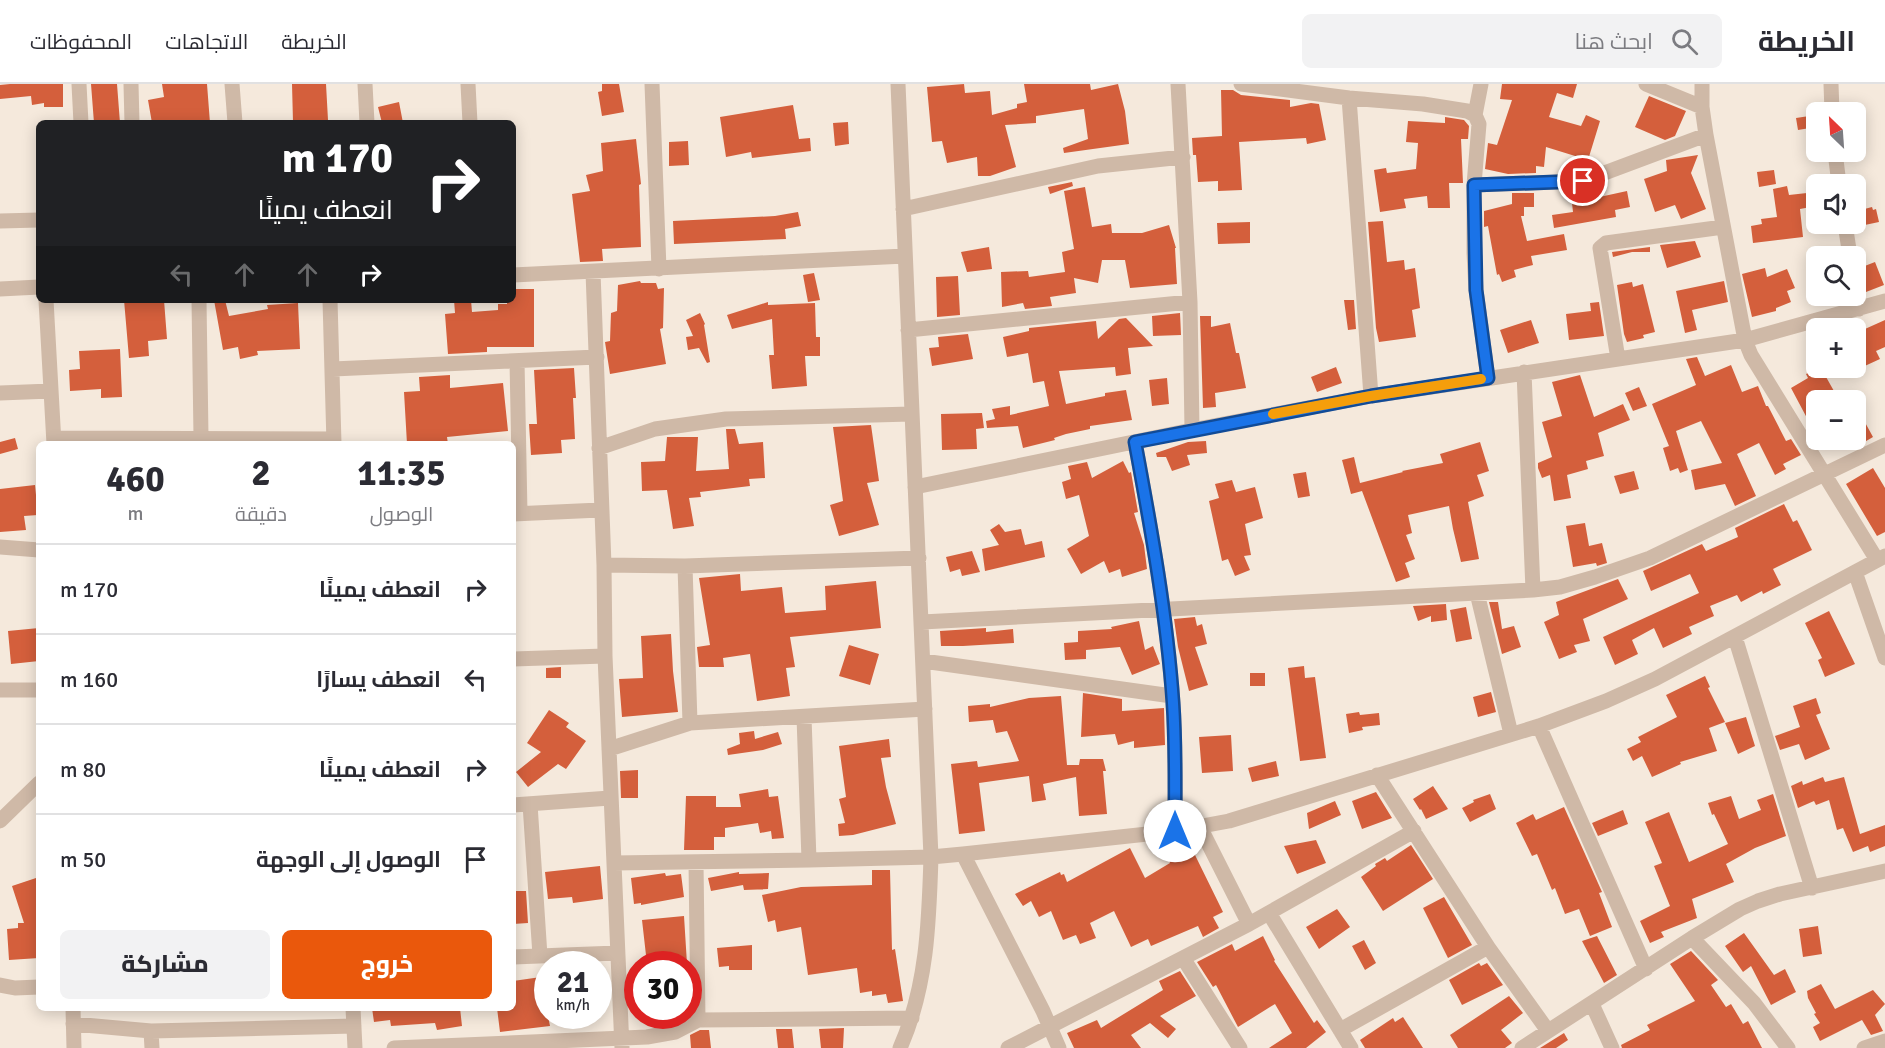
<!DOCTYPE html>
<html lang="ar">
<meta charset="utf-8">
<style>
:root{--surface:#fff;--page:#f2f2f3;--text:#2b2b33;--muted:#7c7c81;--line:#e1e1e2;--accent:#ea580c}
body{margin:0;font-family:Signika,Cairo,sans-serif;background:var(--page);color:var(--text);direction:rtl;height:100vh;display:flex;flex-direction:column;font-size:22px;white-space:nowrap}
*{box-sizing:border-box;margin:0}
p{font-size:20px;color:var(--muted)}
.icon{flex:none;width:33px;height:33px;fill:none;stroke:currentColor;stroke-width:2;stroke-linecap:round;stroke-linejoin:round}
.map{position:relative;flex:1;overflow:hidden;direction:ltr}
.sheet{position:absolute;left:36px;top:357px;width:480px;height:570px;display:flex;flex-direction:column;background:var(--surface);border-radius:9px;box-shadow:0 3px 15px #0003;direction:rtl}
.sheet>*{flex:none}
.banner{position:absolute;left:36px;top:36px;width:480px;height:183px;border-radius:9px;box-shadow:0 3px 15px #0003;direction:rtl;background:#202124;color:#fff;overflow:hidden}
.needle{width:39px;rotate:335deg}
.buttons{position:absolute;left:1806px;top:18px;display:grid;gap:12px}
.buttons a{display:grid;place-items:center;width:60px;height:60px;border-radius:9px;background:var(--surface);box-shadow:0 3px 15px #0003;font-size:30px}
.speed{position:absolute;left:534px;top:867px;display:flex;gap:12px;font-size:30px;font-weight:700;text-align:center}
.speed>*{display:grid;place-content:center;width:78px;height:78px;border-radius:50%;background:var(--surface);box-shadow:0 3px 15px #0003;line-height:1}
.speed small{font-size:15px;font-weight:400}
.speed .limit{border:9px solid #d22;background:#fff;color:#111}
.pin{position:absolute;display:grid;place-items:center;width:51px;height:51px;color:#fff;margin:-26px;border:3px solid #fff;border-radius:50%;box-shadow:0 2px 6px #0007}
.me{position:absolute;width:66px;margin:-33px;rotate:0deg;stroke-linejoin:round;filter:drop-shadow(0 0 4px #0008)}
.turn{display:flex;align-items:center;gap:21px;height:126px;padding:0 24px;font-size:27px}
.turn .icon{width:78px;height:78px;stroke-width:2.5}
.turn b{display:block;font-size:42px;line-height:51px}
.lanes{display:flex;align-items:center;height:57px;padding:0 24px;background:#0003;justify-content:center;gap:30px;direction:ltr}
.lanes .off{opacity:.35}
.eta{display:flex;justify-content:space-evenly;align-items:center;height:102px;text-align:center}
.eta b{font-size:36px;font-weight:800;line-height:42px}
.action{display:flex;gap:12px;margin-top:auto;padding:12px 24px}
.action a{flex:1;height:69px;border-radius:9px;background:var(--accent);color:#fff;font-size:24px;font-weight:800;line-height:69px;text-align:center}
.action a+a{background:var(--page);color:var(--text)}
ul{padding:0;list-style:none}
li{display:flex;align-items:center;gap:18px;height:90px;padding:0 24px;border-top:2px solid var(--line)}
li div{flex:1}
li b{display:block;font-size:22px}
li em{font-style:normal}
header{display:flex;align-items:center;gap:36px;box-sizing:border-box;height:84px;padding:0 30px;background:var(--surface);border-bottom:2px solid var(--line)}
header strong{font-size:28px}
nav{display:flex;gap:33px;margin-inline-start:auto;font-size:21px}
.search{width:420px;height:54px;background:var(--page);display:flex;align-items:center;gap:15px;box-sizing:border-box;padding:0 21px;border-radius:9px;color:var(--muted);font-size:22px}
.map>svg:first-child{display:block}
.building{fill:#d45f3c}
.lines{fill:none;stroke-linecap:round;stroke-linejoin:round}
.minor{stroke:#cfb9a7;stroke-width:15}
.route-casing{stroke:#114b97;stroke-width:15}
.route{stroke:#1a73e8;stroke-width:10}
.slow{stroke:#f59e0b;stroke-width:10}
</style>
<header>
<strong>الخريطة</strong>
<div class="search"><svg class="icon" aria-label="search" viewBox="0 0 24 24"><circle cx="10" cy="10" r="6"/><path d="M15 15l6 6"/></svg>ابحث هنا</div>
<nav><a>الخريطة</a><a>الاتجاهات</a><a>المحفوظات</a></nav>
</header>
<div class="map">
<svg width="1885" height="964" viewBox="0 0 1885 964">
<rect width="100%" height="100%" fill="#f5e9dc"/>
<path class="building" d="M10,0H63V23H44V19L32,21L31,12L0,15V1Z
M91,0H117L120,39H94Z
M162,0H207L210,39H152L148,16L164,13Z
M292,0H326L328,36L293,38Z
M602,0H619L624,28L602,32L598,8L602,7Z
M964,0L965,9L990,7L992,31L1017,24V20L1027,18L1024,0H1090L1091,6L1118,0L1125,27L1129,60L1064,69L1063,64L1088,55L1084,25L1036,32V39L1005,41L1016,83L990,92H978L977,73L947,79L942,57L932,58L927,3Z
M1502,0H1577L1573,14L1557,9L1549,33L1581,42L1586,31L1600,37L1588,76L1546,63L1544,83L1536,82V89L1508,90L1485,85L1488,59L1497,61L1512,16L1500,15Z
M1221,6H1233L1241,11L1290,16V23L1311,19L1319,20L1326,56L1307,60L1306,54L1239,58L1242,106L1218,107V97L1198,98L1196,71H1193L1192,54L1222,52Z
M1649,12L1686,27L1675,52L1665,56L1635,43Z
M399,18L403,39H382L378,23Z
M793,21L799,55L810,54L811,67L752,74L751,68L726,73L720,33Z
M1816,31V43L1798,46L1796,34Z
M1445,33L1464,36L1469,42L1468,55H1461L1463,99H1449L1450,124H1428L1427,112L1404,115L1406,124L1380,128L1374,86L1386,84L1387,89L1416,85L1418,59L1406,58L1408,37L1445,39Z
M848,38L849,60L835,62L833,39Z
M636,55L641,100L639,101L641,163L602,165L603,177L580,178L572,110L590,107L586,91L603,87L601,59Z
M688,57L689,81L669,82V58Z
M1698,71L1691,89L1706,125L1681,135L1675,121L1655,128L1644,95L1667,87L1666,76Z
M1774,86L1776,100L1759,103L1757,88Z
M1072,98L1073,102L1050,110L1048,103Z
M1787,102L1789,111L1816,108V122L1800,125L1803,153L1753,159L1751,142L1762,140L1761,135L1777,133L1773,105Z
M1085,103L1092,143L1111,140L1112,149H1142L1169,141L1176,164H1175L1177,200L1130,204L1125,176H1102L1098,199L1074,194L1076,209L1050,213L1052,222L1025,225L1023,219L1002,223L1001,188L1028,187L1029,193L1065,188L1062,168L1074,165L1064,107Z
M1627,107L1630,123L1615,126L1616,133L1554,144L1552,131L1573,128L1572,119Z
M1512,109H1534V123H1524V132H1521L1527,157L1564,150L1567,166L1531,172L1533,181L1514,186L1516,193L1502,198L1499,190L1497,191L1488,142L1484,143V127L1512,120Z
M1872,123L1873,126L1876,125L1879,138L1860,142L1857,127Z
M798,128L801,142L785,145L786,155L674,160L673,137L775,132Z
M1383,137L1387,178L1404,176L1405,186L1415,184L1420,224L1412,226L1416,253L1379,258L1376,244L1368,138Z
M1250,138V159L1218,160L1217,139Z
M1695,157L1701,173L1667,184L1660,161Z
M989,163L992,185L967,188L961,168Z
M1650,163V168H1632L1613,173L1612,168Z
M1875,178L1884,201L1866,208L1857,185Z
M1765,184L1767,193L1787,185L1795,204L1787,207L1791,218L1776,224V227L1752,233L1742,190Z
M814,189L820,216L808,218L803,191Z
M958,192L960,231L937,233L936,193Z
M640,197L641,199H656L658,205L664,204L663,244L660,245L666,280L610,290L605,258L610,257L611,229L617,227L618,201Z
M1724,197L1728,218L1692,226L1697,246L1685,249L1676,207Z
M1632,198L1633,203L1643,200L1655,248L1643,251L1644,254L1627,258L1624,250L1617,201Z
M513,205H534V263H487V268L448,270L445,230L455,229L454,216H471L472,228L498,226V220H507V216H513Z
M124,216H164L167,255L148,257L149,272L129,274Z
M214,216H225L229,232L268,225L267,221L298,219L300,265L257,267L258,271L240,275L238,263L223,266Z
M1344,216H1354L1356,245L1348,246Z
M768,218V221L815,219L816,253H820V272H805L807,302L772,305L769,271H774L772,235L732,245L727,231Z
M1599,218L1604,252L1569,256L1566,230L1591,227L1590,219Z
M700,229L705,240L704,241L710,278L707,279L699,264L688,266L686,253L693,252L686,236Z
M1180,229L1181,251L1153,252L1152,232Z
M1200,232H1211V243L1230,239L1236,269H1239L1246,304L1215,309L1216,323L1203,324Z
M1126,234L1153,262L1128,264L1131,290L1116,292L1115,283L1059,287L1066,320L1105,312V309L1126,306L1132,336L1090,342V345L1066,350L1054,354L1055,356L1023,364L1018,342L987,344L986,337L995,335L992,325L1010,322V331L1049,322L1044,297L1033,299L1028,269L1007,273L1003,253L1029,247V244L1096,237L1098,255L1119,235Z
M1531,236L1539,259L1508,269L1500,246Z
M1885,236V263L1876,267L1880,275L1856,286V249Z
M968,250L973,275L932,282L929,264L939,263L938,253Z
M120,265L122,313L101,314V305L70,307L69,286L80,285L79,267Z
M1697,273L1705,292L1731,281L1742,308L1758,302L1766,322H1768L1786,357L1791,355L1801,371L1783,380L1786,385L1775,391L1759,359L1737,370L1756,412L1735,422L1725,400L1695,406L1691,386L1722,379L1701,337L1676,347L1688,386L1680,389L1678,384L1670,387L1663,364L1669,362L1652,320L1696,301L1686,275Z
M1336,283L1342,299L1317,308L1311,293Z
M574,284L576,314H573L575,355L561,356L562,369L531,371L529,340H537L534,286Z
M1818,284H1821L1839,316H1816V351L1791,304L1808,294L1806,290Z
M450,291V304L503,299L508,347L447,353L448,360H407L404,308L420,307L419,293Z
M1580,291L1594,333L1623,320L1630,336L1598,349L1604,372L1586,377L1588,385L1567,391L1571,414L1554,417L1550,391L1542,394L1538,384V379L1552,373L1542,338L1562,332L1552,298Z
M1167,294L1169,320L1152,322L1149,296Z
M1639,303L1647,322L1633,327L1625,309Z
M1856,322L1873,353L1856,363Z
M982,329L984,344L976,345L977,365L942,366L941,330Z
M871,341L879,397L867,399L879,441L839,452L830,421L843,417L833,343Z
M726,345H735L739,360L763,358L765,394L749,395L750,402L700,408L701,413L689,414L694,442L673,445L667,406L642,407L641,378L665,377L667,353H698L696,387L729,385Z
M15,354L18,365L0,370V358Z
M1206,357L1207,369L1187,371L1190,381L1172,387L1166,373H1157L1156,369L1188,358Z
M1480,358L1489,387L1477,391L1484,412L1468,418L1479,475L1461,478L1453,445L1449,422L1408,431L1412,449L1406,451L1415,475L1405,479L1410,493L1396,498L1362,407L1351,410L1342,376L1354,373L1360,399L1403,388L1402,387L1443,379L1440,370Z
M1123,377L1129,389L1131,388L1138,428L1134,429L1144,461L1147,485L1122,493L1120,485L1109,489L1104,477L1081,490L1067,465L1089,452L1079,411L1066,415L1062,398L1071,395L1068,382L1087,378L1092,394Z
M1873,384L1885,404V448L1877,452L1846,400Z
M1634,387L1639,405L1620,410L1614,392Z
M1306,388L1310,412L1298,414L1293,390Z
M1232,396L1236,408L1255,403L1263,434L1245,440L1251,471L1244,472L1250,486L1235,492L1228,475L1222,477L1209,417L1219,414L1215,400Z
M35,401L38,431L24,432L26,446L0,448V405Z
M1784,420L1793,438L1797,436L1812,466L1773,485L1781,501L1763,510L1762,507L1741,518L1737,511L1710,522L1714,532L1689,543L1692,550L1663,564L1654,544L1632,556L1638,570L1615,581L1603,553L1699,509L1690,490L1651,507L1643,487L1702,460L1706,467L1738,453L1735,444Z
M1585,439L1589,462L1602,459L1607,479L1597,482L1596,479L1573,483L1566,442Z
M999,440L1005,448L1021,445L1025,461L1042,457L1045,473L985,487L982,465L999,461L990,446Z
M972,467L980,488L962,492L960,485L950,488L946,473Z
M740,490L741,507L782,503L785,529L826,526L825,502L876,497L881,544L790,553L795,583L786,584L790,612L757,617L750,570L723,574L724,583H699L697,563L710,561L699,494Z
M1618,495L1628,515L1583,535L1590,557L1574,561L1577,568L1559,575L1544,538L1559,531L1556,518Z
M1489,518H1498L1502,545L1514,542L1521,563L1502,570Z
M1446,520L1447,536L1431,538V532L1418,537L1413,522Z
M1466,523L1472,555L1456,558L1450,526Z
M1829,527L1855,580L1825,593L1818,576L1822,574L1805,539Z
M1195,533L1197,542L1202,540L1207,560L1195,563L1208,601L1189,607L1178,563L1174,535Z
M1139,537L1145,566L1153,562L1160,580L1132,591L1120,563L1086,566V575L1065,576L1064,559L1078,558V547L1112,545L1111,543Z
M39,544V577L11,580L8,547Z
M986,544V548L1013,545L1014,559L963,562H941L940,547Z
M671,550L673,587L678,628L622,633L619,595L643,594L641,552Z
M849,561L879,570L870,601L839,592Z
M1304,582L1305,594L1315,593L1326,674L1300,677L1288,584Z
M561,583V594H546V584Z
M1250,589H1265V602H1250Z
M1705,592L1710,603L1708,604L1725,638L1709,644L1717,667L1680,678L1681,680L1652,693L1642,672L1633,677L1627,665L1641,658L1638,653L1677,633L1666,611Z
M1491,608L1496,628L1478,633L1473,613Z
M1083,609L1122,615V627L1164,624L1165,661L1134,664V657L1118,661L1115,650L1081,653Z
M1061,612L1067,681H1079L1080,675H1103L1106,687H1103L1107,730L1079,732L1076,693L1043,700L1046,716L1032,718L1029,692L979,699L985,747L959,750L951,680L977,677L978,683L1019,677L1007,647L996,649L993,636L969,638L968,622L990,620V623L1029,614Z
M1816,614L1821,629L1816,631L1830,665L1805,676L1799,660L1780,666L1775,652L1800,643L1793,622Z
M549,626L569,639L566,643L586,657L566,685L558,680L528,703L516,688L541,668L527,659Z
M1359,628L1360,631L1379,629L1380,641L1362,643L1363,646L1349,649L1346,630Z
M1746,633L1755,662L1738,670L1725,639Z
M754,647L755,655L778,648L782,660L763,666L728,671L727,665L740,660L739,649Z
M1231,651L1233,687L1202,689L1199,653Z
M889,655L891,673L881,674L886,703L896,740L853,751L839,752L838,740L845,739L839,715L846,713L839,662Z
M1276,677L1279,692L1252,698L1248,684Z
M638,686V714H621L620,687Z
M1823,693L1825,698L1844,693L1860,750L1885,741V762L1870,768L1868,762L1853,768L1843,744L1837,746L1829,716L1816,721L1814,717L1798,724L1791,702L1802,697L1803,701Z
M1433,702L1448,725L1426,735L1421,725L1420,726L1413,715Z
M768,705L769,713L778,712L784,754L772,755L771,747L760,749L758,739L725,744V753H714V766H684L686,712H716V723H741L739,710Z
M1376,708L1392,734L1362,745L1352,717Z
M1490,710L1496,725L1470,738L1462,724L1474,718L1473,716Z
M1773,710L1786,752L1755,764L1726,780L1734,798L1692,815L1697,834L1661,848L1664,853L1650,859L1640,837L1670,822L1654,782L1662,779L1645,738L1669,728L1689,778L1728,760L1714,730L1712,731L1708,719L1731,712L1739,735L1761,726L1757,716Z
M1335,717L1341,731L1309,745L1307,729Z
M1564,723L1602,808L1599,809L1612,843L1590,852L1579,825L1565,830L1555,804L1552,806L1537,770L1532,772L1516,739L1533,730L1536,736Z
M1623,726L1628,740L1598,752L1592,739Z
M1316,756L1326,779L1297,790L1284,762Z
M1411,761L1433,795L1383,827L1361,793L1376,782L1375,780L1385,774L1387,777Z
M1130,764L1145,794L1170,779L1169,776L1180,771L1183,777L1195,771L1223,828L1213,833L1219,844L1203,853L1198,842L1151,862L1148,855L1131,863L1114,827L1090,839L1096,854L1080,860L1076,851L1063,856L1051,827L1039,833L1031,817L1023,822L1015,810L1060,788L1061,791L1064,790L1067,798Z
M600,782L603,815L573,819L572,813L548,815L545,788Z
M872,786H890L892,866L895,865L903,917L888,919L886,910L872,912V907L860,909L857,884L808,891L801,843L777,848L775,836L768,838L762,811L801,803L872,801Z
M739,788V790L769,789L768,805L744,806L743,801L711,807L708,794Z
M665,789L666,792L681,790L684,813L641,821V819L634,820L631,794Z
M39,793V874L9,876L7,845L18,844V839H24L12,802Z
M513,807H526L528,839L513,840Z
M1444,813L1472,861L1448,874L1423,824Z
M1337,825L1350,843L1319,865L1306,843Z
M684,832L687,880H647L642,836Z
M1818,842L1822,870L1803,873L1799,845Z
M1744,849L1774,891L1785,885L1796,908L1771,921L1751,882L1743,888L1725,862Z
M1263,852L1275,876L1274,877L1314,939L1317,936L1326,948L1306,964H1269L1292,949L1275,920L1238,943L1216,901L1213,903L1197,878L1232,860L1235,867Z
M1597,852L1617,891L1604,899L1582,857Z
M1364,856L1376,879L1365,886L1352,862Z
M752,861V886H729V882L719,883L717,864Z
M1691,867L1718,896L1711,901L1726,923L1731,920L1743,940L1748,937L1762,964H1622L1621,961L1650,946L1647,941L1695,917L1670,880Z
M1479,879L1481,882L1487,879L1503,901L1462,921L1449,896Z
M1180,887L1196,912L1160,932L1176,945L1168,954L1150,939L1131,951L1141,964H1074L1067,949L1097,936L1101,944L1163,906L1159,897Z
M548,892V932L550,942L500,948L497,924H513V897Z
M1821,900L1835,925L1873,906L1885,920L1875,931L1883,947L1871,951L1862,936L1820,957L1813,943L1820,939L1814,930L1816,929L1808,914L1807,907Z
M1509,912L1523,929L1501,946L1512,959L1505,964H1458L1450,951Z
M372,924H460L462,942L437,946L435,939L391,942L390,936L374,938Z
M1403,933L1423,964H1365L1360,956L1393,934L1395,938Z
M844,944L843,964H821L819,945Z
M776,945H792L794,964H778Z
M700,946H709L711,964H691L690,951Z
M1564,949L1568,956L1556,964H1540Z"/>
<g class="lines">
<path class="minor" d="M79,0L81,39
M131,0L132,39
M232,0L235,39
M365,0L367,39
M468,0L470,39
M652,0L659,185
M898,0L931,773C929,839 927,903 900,964
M1178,0L1190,218L1192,346
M1241,0L1349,14L1423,20L1467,27L1475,31L1479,40L1474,101V169L1476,206L1488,294
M1646,0L1702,23
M1702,0V23L1706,51L1745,256L1751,271L1877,476
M1831,0L1832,28
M1349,14L1371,312
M1475,31L1481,0
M1835,68L1839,100
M1474,101L1583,97L1706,51
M903,125L1098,82L1183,73
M0,137L39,136
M1845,140L1850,172
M593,188L604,481L605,572L622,964
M513,191L905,172
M0,205L39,203
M1856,205L1859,225
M46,216L54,360
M199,216L201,353
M330,216L334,360
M908,246L1190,218
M1618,275L1600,164L1606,159L1723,143
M517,277L520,429
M333,285L597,273
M1524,288L1533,506
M0,309L51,307
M54,354L334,355
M1135,358C1151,444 1167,532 1173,619C1176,662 1175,704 1175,747
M599,364L655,345L726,335L911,330
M915,403L1192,346L1371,312L1745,256L1885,217
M513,430L600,426
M0,463L39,466
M604,481L685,482L919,474
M685,482L690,639L925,625
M1855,488L1885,574
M1477,509L1511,650
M922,538L1533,506L1560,503L1595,493L1650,474L1885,361
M1735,553L1812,804
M513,575L605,572
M923,577L1172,612
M0,606H39
M1539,642L1646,885
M609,665L690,639
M1377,691L1488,863L1548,947
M530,720L540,872
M513,721L610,714
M0,737L39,699
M1200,743L1249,840
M963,770L1043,927L1059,964
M809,776L931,773L963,770L1175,747L1229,737L1539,642L1606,617L1655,595L1885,472
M696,778L698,936
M614,779L809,776L804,633
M1269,829L1351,964
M1692,854L1754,919L1788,964
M513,873L617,869
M1183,874L1240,964
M0,901L15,904L39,903
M1592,920L1612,964
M73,924L74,964
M353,924L355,964
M73,940L151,947
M1340,946L1488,863
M152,964L151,947L354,942
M394,964L647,953L675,948L698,936L912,934
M1008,964L1249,840L1414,747
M1522,964L1692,854L1740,825L1758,817L1780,810L1885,787
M1864,964L1885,957"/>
</g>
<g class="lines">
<defs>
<path id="route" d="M1175,747C1175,704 1176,662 1173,619C1167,532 1151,444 1135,358L1371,312L1488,294L1476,206L1474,101L1583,97"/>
</defs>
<use href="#route" class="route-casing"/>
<use href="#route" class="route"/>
<path class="slow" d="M1273,330L1371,312L1481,295"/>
</g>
</svg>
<div class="buttons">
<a><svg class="needle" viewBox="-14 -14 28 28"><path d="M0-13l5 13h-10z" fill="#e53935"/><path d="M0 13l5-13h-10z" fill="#7c7c81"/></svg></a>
<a><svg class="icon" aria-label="sound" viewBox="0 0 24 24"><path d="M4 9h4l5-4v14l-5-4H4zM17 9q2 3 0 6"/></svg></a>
<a><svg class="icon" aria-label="search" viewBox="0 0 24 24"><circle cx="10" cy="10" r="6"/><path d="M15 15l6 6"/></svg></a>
<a>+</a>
<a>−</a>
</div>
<div class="speed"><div>21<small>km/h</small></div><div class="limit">30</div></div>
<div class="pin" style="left:1583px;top:97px;background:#d93025"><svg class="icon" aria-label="arrive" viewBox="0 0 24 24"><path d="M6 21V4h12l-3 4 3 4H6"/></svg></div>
<svg class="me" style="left:1175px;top:747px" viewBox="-20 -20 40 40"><circle r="19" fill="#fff"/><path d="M0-13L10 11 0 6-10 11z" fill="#1a73e8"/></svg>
<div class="banner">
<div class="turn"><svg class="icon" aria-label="right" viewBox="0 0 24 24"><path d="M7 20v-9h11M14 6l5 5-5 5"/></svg><div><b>170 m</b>انعطف يمينًا</div></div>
<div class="lanes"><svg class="icon off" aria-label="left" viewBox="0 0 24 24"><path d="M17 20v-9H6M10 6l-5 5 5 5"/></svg><svg class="icon off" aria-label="ahead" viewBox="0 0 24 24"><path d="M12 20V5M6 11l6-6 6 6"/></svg><svg class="icon off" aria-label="ahead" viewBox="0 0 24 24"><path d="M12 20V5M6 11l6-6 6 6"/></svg><svg class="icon" aria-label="right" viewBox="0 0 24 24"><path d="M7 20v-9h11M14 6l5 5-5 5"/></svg></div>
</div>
<section class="sheet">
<div class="eta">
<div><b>11:35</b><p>الوصول</p></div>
<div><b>2</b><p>دقيقة</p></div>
<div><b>460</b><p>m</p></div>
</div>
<ul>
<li><svg class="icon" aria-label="right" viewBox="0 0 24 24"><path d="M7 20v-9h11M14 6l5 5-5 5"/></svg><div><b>انعطف يمينًا</b></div><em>170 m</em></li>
<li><svg class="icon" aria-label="left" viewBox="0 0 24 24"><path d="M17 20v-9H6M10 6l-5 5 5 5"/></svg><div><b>انعطف يسارًا</b></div><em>160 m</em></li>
<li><svg class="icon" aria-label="right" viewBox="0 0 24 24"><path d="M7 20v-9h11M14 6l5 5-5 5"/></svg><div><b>انعطف يمينًا</b></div><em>80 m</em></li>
<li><svg class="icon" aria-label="arrive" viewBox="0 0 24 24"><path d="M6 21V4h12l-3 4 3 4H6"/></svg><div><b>الوصول إلى الوجهة</b></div><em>50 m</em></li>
</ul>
<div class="action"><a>خروج</a><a>مشاركة</a></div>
</section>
</div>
